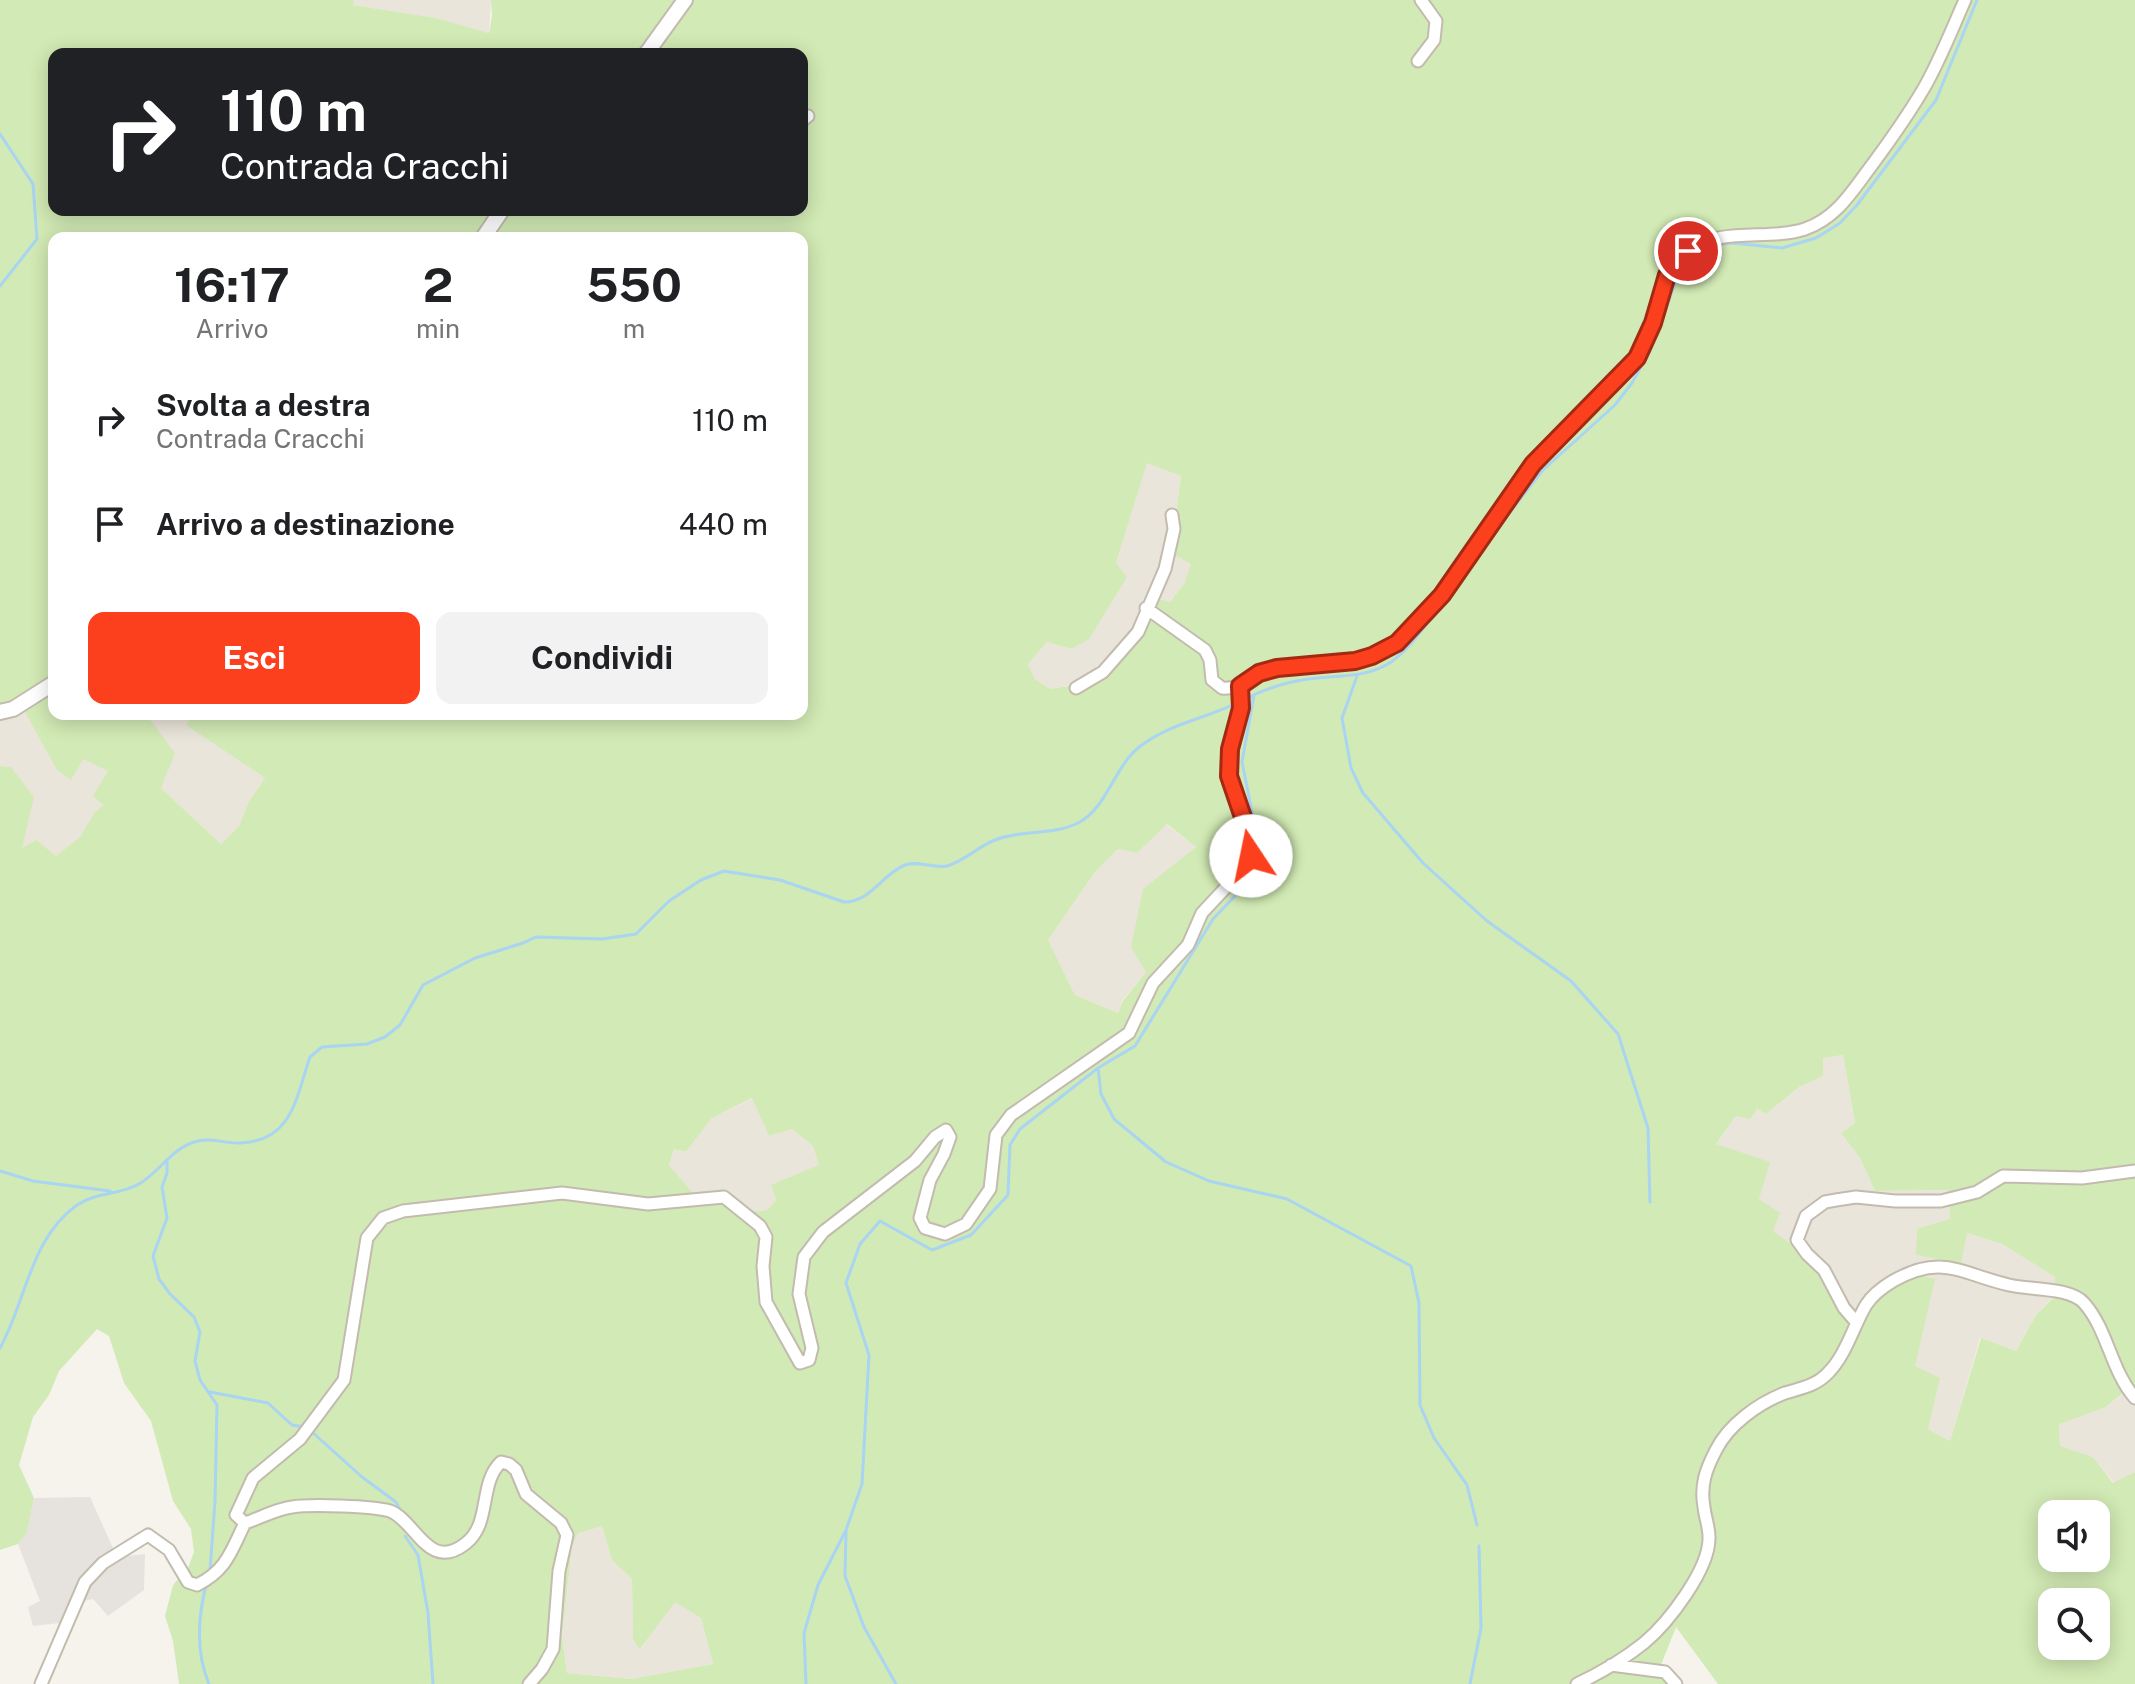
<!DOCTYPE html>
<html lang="it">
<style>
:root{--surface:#fff;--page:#f2f2f2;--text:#202124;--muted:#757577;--accent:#fc3f1d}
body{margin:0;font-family:"Public Sans",sans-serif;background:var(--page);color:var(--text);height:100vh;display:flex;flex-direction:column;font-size:30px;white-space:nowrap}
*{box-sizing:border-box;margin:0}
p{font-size:26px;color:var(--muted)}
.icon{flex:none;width:44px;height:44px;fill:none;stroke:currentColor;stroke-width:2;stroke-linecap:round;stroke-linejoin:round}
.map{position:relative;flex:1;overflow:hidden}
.panel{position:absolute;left:48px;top:232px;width:760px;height:488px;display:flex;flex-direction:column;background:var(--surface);border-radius:16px;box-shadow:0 4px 20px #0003}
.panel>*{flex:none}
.guide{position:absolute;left:48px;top:48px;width:760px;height:168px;border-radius:16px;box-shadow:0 4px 20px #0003;background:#202124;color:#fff;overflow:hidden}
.controls{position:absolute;left:2038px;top:1500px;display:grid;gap:16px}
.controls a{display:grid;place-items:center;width:72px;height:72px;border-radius:16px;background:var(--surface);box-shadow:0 4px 20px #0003;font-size:40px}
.pin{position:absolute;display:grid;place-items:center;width:68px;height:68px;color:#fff;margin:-34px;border:4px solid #fff;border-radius:50%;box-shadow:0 2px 8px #0007}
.me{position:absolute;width:88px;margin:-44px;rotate:349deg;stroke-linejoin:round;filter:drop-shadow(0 0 6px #0008)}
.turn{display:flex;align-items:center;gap:28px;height:168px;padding:0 40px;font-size:36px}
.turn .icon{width:104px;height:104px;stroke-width:2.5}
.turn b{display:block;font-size:56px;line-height:68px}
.eta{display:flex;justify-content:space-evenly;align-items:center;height:136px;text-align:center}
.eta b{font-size:48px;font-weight:700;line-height:56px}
.primary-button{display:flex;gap:16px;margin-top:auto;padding:16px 40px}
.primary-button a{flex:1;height:92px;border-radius:16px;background:var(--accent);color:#fff;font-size:32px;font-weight:700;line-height:92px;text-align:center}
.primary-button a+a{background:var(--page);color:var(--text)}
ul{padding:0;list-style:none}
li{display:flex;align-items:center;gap:24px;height:104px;padding:0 40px}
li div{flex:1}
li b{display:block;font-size:30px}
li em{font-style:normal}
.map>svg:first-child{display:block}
.residential{fill:#eae5da}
.industrial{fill:#e6e2dd}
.green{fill:#d2eab5;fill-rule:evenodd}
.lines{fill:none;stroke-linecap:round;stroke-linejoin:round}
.stream{stroke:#a9d4f2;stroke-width:3}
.minor-casing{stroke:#c2bbae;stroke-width:15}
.tertiary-casing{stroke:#c2bbae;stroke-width:18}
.minor{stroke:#fff;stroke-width:11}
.tertiary{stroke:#fff;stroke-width:14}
.route-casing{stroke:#a42913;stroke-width:20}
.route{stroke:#fc3f1d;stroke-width:14}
</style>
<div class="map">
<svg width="2135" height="1684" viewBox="0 0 2135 1684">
<rect width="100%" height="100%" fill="#f6f3ec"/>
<path class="residential" d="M354,0H491L489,33L436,18L352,5Z
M1147,462L1181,476L1171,553L1192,564L1185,582L1170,602L1155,598L1132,635L1109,664L1083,683L1050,689L1035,679L1028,664L1047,642L1071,649L1116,563Z
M19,702L83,758L109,771L105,805L81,837L56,856L21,848L11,767L0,766V712Z
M146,714H193L187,725L265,778L249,801L239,826L221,844L161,788Z
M1166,824L1196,847L1146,972L1122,1001L1118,1013L1075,995L1048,940L1095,872L1118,849L1137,853Z
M1843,1055L1855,1123L1841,1133L1860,1158L1875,1191L1948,1190L1950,1219L1967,1233L2002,1244L2055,1277L2054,1296L2036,1315L2016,1351L1980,1338L1950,1441L1928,1429L1915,1367L1861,1321L1844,1310L1829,1271L1773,1231L1759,1199L1716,1144L1736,1116L1757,1109L1766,1114L1799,1087L1823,1076V1058Z
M753,1098L769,1136L792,1129L813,1146L820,1166L771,1185L776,1200L767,1210L741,1212L697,1199L669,1165L674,1149L686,1152L712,1118Z
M2124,1393L2135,1398V1472L2114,1483L2093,1457L2060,1446L2059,1423L2106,1407Z
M602,1525L612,1560L632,1579L633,1641L641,1648L675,1601L701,1618L713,1664L631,1679L567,1673L562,1636L572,1546L578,1532Z"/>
<path class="industrial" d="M90,1497L117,1557L145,1554L144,1590L108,1616L93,1599L68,1605L60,1623L33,1626L28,1607L40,1601L18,1544L27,1532L34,1498Z"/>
<path class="green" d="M0,0H354L353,5L436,18L489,33L492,16L491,0H2135V1398L2123,1393L2106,1407L2059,1424L2060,1446L2093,1457L2113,1483L2135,1472V1684H1718L1676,1627L1661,1665L1681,1684H179L173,1641L165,1616L173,1585L188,1568L194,1552L191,1529L173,1501L151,1421L124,1383L109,1336L97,1329L59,1371L49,1395L33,1417L19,1465L34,1498L27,1532L18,1544L0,1550V766L11,767L34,797L22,848L36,840L56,856L80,837L95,812L104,805L93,796L108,771L83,759L71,780L57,770L20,703L0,712ZM54,54H802V210H54ZM54,238H802V714H193L186,725L265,778L249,801L239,826L221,844L161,788L175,753L146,714H54ZM1147,463L1181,476L1171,553L1191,564L1185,582L1170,602L1155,598C1139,625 1113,672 1081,683C1072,686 1060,687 1050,689L1035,679L1028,664L1047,642L1071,649L1089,639L1127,577L1116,563ZM1167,824L1196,847L1143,889L1131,947L1146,972L1122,1002L1118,1013L1075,995L1048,940L1095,872L1118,849L1137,853ZM1843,1055L1855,1123L1841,1133L1860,1158L1875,1191L1948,1190L1950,1219L1917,1229L1916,1255L1961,1263L1967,1233L2002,1244L2055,1277L2054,1297L2036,1315L2016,1351L1981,1338L1950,1441L1928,1429L1940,1378L1915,1366L1935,1279L1897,1271L1861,1320L1844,1310L1829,1271L1773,1231L1780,1213L1759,1199L1770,1162L1716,1144L1736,1116L1750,1119L1757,1109L1766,1114L1799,1087L1823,1076V1058ZM752,1098L769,1136L792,1129L813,1146L819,1165L771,1185L776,1200L767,1210L741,1212L719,1203L697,1198L669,1165L674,1149L686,1152L712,1118ZM2052,1514H2096V1558H2052ZM602,1526L612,1560L632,1579L633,1640L640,1649L675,1602L701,1618L713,1664L631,1679L567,1673L562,1636L572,1546L578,1533ZM2052,1602H2096V1646H2052Z"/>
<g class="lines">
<path class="stream" d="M0,134L33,184L37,239L0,286
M1477,554L1543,470L1615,405L1632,383L1650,351L1679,273L1687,262L1716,245L1732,243L1782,248L1816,238L1840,223L1857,205L1936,100L1977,0
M1357,676L1342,718L1351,768L1363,793L1423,863L1487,921L1571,981L1618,1034L1648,1128L1650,1202
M1244,699C1263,691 1281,683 1302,680C1333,674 1364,680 1391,662C1411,648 1425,625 1440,606
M1098,1068L1101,1094L1114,1119L1166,1162L1209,1181L1287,1199L1411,1266L1419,1303L1420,1405L1434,1438L1467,1485L1477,1525
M167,1160V1173L162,1187L167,1218L153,1256L159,1279L170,1294L194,1317L200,1332L195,1361L200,1380L217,1405L215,1501L210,1571
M0,1171L33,1181L110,1191
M0,1348C26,1302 30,1238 77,1205C96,1192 120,1195 139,1184C161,1171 172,1147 198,1141C212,1137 225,1144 240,1143C293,1141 296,1097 310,1057L322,1047L367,1044L385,1037L400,1025L423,985L475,958L523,943L536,937L602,939L636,934L669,901L701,880L724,871L780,880L844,902C871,902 882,874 905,865C918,860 934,869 947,866C964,861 979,846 995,840C1022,829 1052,836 1078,823C1106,809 1114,768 1138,748C1168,724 1204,719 1237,703
M210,1392L268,1403L292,1425L305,1427
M311,1431L362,1477L396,1502L402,1514
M846,1531L845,1576L864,1627L896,1684
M405,1536L418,1555L428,1613L433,1684
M207,1582C198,1615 195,1651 209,1684
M806,1684L804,1633L818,1585L846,1530L862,1484L869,1355L846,1283L860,1244L880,1221L932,1250L971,1235L1008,1195L1010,1145L1020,1129L1098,1068L1135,1046L1213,919L1254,876L1260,852L1242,762L1254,695
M1470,1684L1481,1628L1479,1546"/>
<defs>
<path id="minor" d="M1418,61L1434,40L1436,21L1421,0
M802,121L808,116
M1146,608L1205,650L1210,660L1212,680L1222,688C1243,690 1257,672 1278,668C1307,663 1339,667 1368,657C1435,635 1488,516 1534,462C1565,427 1609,396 1636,359C1660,327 1654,276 1688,251C1721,226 1768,241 1805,229C1834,219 1849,196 1866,173C1887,145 1907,117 1924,88C1940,60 1952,29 1965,0
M1076,688L1103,672L1138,632L1165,569L1174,529L1172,515
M1857,1323L1844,1308L1824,1270L1807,1254L1797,1240L1806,1216L1825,1202L1836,1200L1856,1197L1895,1201H1941L1977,1192L2003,1176L2082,1178L2135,1171
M245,1523L236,1515L253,1478L300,1439L344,1380L367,1238L383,1218L403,1211L562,1193L648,1204L724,1197L760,1226L766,1237L763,1266L766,1302L800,1363L809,1360L812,1348L799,1294L804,1257L823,1232L915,1161L935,1137L946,1130L950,1137L944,1154L930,1180L920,1218L925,1228L945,1234L966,1224L990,1189L996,1135L1011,1115L1129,1033L1153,983L1188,945L1202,913L1244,868L1251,856L1245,823L1229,776L1230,749L1241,708L1240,686
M245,1523C260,1518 276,1509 292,1507C310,1504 373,1506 390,1511C416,1521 428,1572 465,1544C492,1524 478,1484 501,1462L509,1464L516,1470L526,1494L561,1523L567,1535L559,1571L553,1649L542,1669L529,1684
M1611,1665L1665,1672L1676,1684
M41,1684L85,1582L103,1563L148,1535L169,1550L188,1582L197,1585C227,1570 231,1551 245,1523
M1577,1684C1600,1673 1624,1659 1644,1643C1668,1623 1710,1569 1709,1537C1709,1527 1705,1517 1704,1507C1700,1485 1706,1469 1716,1450C1729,1424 1759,1403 1785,1393C1801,1388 1816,1386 1828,1373C1846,1355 1853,1327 1866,1305C1873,1294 1883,1287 1893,1281C1943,1253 1961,1274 2009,1285C2029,1290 2070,1287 2084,1303C2108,1330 2111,1371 2135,1398"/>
<path id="tertiary" d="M646,54L685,0
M483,238L502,210
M0,712L13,709L54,683"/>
</defs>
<use href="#minor" class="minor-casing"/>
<use href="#tertiary" class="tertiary-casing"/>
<use href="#minor" class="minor"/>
<use href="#tertiary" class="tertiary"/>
</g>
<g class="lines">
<defs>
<path id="route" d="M1251,856L1245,823L1229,776L1230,749L1241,708L1240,686L1259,673L1277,668L1355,661L1372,656L1397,643L1442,595L1533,464L1637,358L1653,323L1667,275L1688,251"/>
</defs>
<use href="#route" class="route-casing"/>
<use href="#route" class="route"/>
</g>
</svg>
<div class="controls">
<a><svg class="icon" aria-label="sound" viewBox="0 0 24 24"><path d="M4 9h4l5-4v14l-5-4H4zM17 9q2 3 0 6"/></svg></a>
<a><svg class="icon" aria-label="search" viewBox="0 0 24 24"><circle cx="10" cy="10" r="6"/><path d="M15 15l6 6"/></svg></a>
</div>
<div class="pin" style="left:1688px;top:251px;background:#d93025"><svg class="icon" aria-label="arrive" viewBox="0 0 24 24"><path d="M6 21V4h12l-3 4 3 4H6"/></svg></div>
<svg class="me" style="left:1251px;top:856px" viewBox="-20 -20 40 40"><circle r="19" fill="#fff"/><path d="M0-13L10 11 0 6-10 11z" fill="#fc3f1d"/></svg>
<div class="guide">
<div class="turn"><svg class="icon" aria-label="right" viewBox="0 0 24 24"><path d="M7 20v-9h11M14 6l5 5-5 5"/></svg><div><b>110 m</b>Contrada Cracchi</div></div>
</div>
<section class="panel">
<div class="eta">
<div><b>16:17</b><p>Arrivo</p></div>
<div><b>2</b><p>min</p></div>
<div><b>550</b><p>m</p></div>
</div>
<ul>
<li><svg class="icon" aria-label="right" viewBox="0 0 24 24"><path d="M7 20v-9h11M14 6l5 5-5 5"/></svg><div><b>Svolta a destra</b><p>Contrada Cracchi</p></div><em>110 m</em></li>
<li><svg class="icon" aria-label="arrive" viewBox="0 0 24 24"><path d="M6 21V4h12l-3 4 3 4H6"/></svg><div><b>Arrivo a destinazione</b></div><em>440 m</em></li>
</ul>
<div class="primary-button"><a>Esci</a><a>Condividi</a></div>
</section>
</div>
